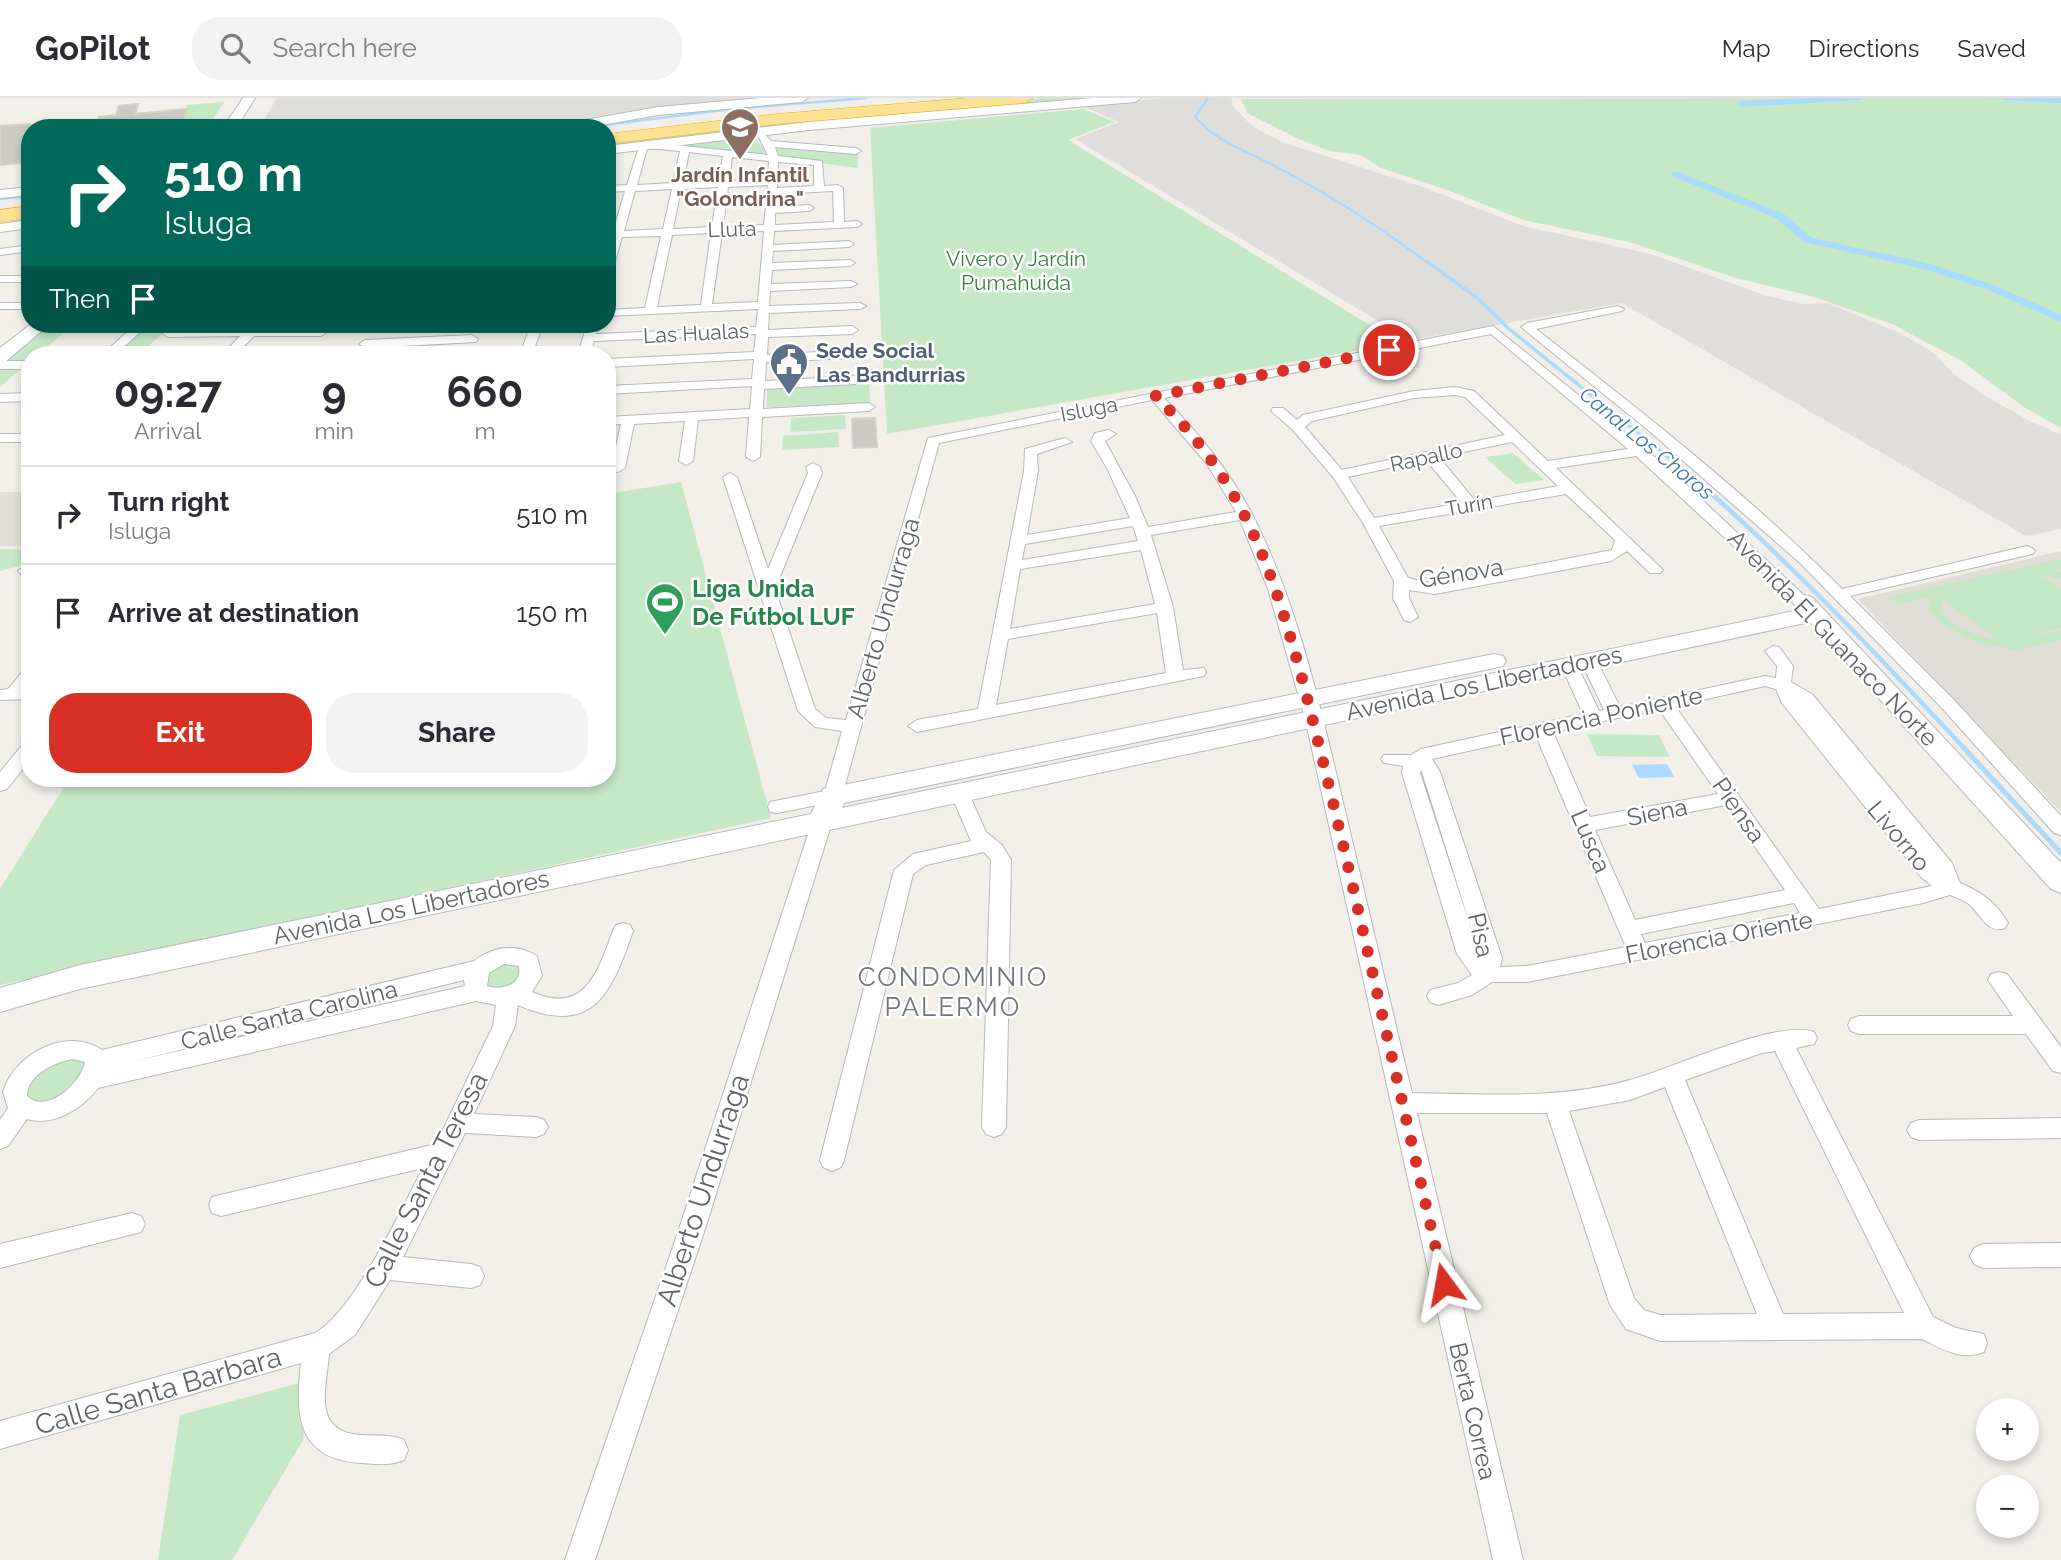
<!DOCTYPE html>
<meta charset="utf-8">
<style>
:root{--surface:#fff;--page:#f2f2f3;--text:#2b2b33;--muted:#7c7c81;--line:#e1e1e2;--accent:#d93025}
body{margin:0;font-family:Raleway,sans-serif;background:var(--page);color:var(--text);height:100vh;display:flex;flex-direction:column;font-size:26px;white-space:nowrap}
*{box-sizing:border-box;margin:0}
p{font-size:23px;color:var(--muted)}
.icon{flex:none;width:38px;height:38px;fill:none;stroke:currentColor;stroke-width:2;stroke-linecap:round;stroke-linejoin:round}
.map{position:relative;flex:1;overflow:hidden}
.sheet{position:absolute;left:21px;top:248px;width:595px;height:441px;display:flex;flex-direction:column;background:var(--surface);border-radius:28px;box-shadow:0 4px 10px #0003}
.sheet>*{flex:none}
.top-card{position:absolute;left:21px;top:21px;width:595px;height:214px;border-radius:28px;box-shadow:0 4px 10px #0003;background:#00695c;color:#fff;overflow:hidden}
.fabs{position:absolute;left:1976px;top:1300px;display:grid;gap:14px}
.fabs a{display:grid;place-items:center;width:63px;height:63px;border-radius:50%;background:var(--surface);box-shadow:0 4px 10px #0003;font-size:35px}
.pin{position:absolute;display:grid;place-items:center;width:60px;height:60px;color:#fff;margin:-30px;border:4px solid #fff;border-radius:50%;box-shadow:0 2px 7px #0007}
.me{position:absolute;width:77px;margin:-38px;rotate:347deg;stroke-linejoin:round;filter:drop-shadow(0 0 5px #0008)}
.turn{display:flex;align-items:center;gap:24px;height:147px;padding:0 28px;font-size:32px}
.turn .icon{width:91px;height:91px;stroke-width:2.5}
.turn b{display:block;font-size:49px;line-height:60px}
.then{display:flex;align-items:center;height:66px;padding:0 28px;background:#0003;gap:14px;font-size:26px}
.eta{display:flex;justify-content:space-evenly;align-items:center;height:119px;text-align:center}
.eta b{font-size:42px;font-weight:700;line-height:49px}
.button{display:flex;gap:14px;margin-top:auto;padding:14px 28px}
.button a{flex:1;height:80px;border-radius:28px;background:var(--accent);color:#fff;font-size:28px;font-weight:700;line-height:80px;text-align:center}
.button a+a{background:var(--page);color:var(--text)}
ul{padding:0;list-style:none}
li{display:flex;align-items:center;gap:21px;height:98px;padding:0 28px;border-top:2px solid var(--line)}
li div{flex:1}
li b{display:block;font-size:26px}
li em{font-style:normal}
header{display:flex;align-items:center;gap:42px;box-sizing:border-box;height:98px;padding:0 35px;background:var(--surface);border-bottom:2px solid var(--line)}
header strong{font-size:33px}
nav{display:flex;gap:38px;margin-inline-start:auto;font-size:24px}
.search{width:490px;height:63px;background:var(--page);display:flex;align-items:center;gap:18px;box-sizing:border-box;padding:0 24px;border-radius:28px;color:var(--muted);font-size:26px}
.map>svg:first-child{display:block}
.industrial{fill:#e0deda}
.education{fill:#e1ded6}
.green{fill:#c5e8c5;fill-rule:evenodd}
.water{fill:#aadaff}
.lines{fill:none;stroke-linecap:round;stroke-linejoin:round}
.stream-far3{stroke:#aadaff;stroke-width:2.5}
.stream-far2{stroke:#aadaff;stroke-width:3.5}
.stream-far1{stroke:#aadaff;stroke-width:4.5}
.stream{stroke:#aadaff;stroke-width:5}
.canal{fill:#aadaff;fill-rule:evenodd}
.building{fill:#cccac5;stroke:#d6d1c6;stroke-width:2}
.street-casing{stroke:#b5b8bc;stroke-width:2}
.secondary-casing{stroke:#b6babf;stroke-width:2}
.highway-casing{stroke:#f9ab00;stroke-width:1}
.street{fill:#fff;fill-rule:evenodd}
.secondary{fill:#fff;fill-rule:evenodd}
.highway{fill:#fde293;fill-rule:evenodd}
.route{stroke:#d93025;stroke-width:12;stroke-dasharray:0 21.6}
.labels{text-anchor:middle;dominant-baseline:central;stroke-width:5;stroke-linejoin:round;paint-order:stroke}
.far-education-label{font-size:21px;font-weight:bold;fill:#785e54;stroke:#fff}
.far-street-label{font-size:21px;fill:#5f6368;stroke:#fff}
.far-park-label{font-size:21px;fill:#348238;stroke:#fff}
.far-service-label{font-size:21px;font-weight:bold;fill:#4e5e75;stroke:#fff;text-anchor:start}
.far-water-label{font-size:21px;font-style:italic;fill:#4174aa;stroke:#fff}
.street-label{font-size:24px;fill:#5f6368;stroke:#fff}
.leisure-label{font-size:24px;font-weight:bold;fill:#27864d;stroke:#fff;text-anchor:start}
.neighbourhood-label{font-size:26px;letter-spacing:2px;fill:#70757a;stroke:#fff}
.near-street-label{font-size:28px;fill:#5f6368;stroke:#fff}
</style>
<header>
<strong>GoPilot</strong>
<div class="search"><svg class="icon" aria-label="search" viewBox="0 0 24 24"><circle cx="10" cy="10" r="6"/><path d="M15 15l6 6"/></svg>Search here</div>
<nav><a>Map</a><a>Directions</a><a>Saved</a></nav>
</header>
<div class="map">
<svg width="2061" height="1462" viewBox="0 0 2061 1462">
<rect width="100%" height="100%" fill="#f1efe8"/>
<path class="industrial" d="M277,0H761L651,10L520,30H259Z
M1164,0H1231L1234,9L1247,23L1259,32L1285,45L1423,89L1523,128L1651,156L1767,198L1804,206L1827,205L1900,235L1935,256L1953,275L1982,296L2028,322L2061,337V431L2026,438L1622,205L1410,242L1075,41L1119,24L1083,8Z"/>
<path class="education" d="M0,394H30V448H0Z
M2061,453V714L1858,501Z"/>
<path class="green" d="M1044,0H1116L607,50V43Z
M2061,0V330L2024,309L1960,262L1892,226L1811,198L1736,180L1633,145L1524,122L1447,92L1381,70L1361,57L1330,53L1301,42L1247,15L1241,1Z
M224,4L207,30H181L187,7Z
M1083,11L1114,24L1068,42L1399,245L887,336L870,30Z
M754,37L764,52L765,60L661,47Z
M776,48L858,54V70L780,60Z
M49,226H75L37,257H30V263L0,289V265Z
M144,226H173L139,257H110Z
M869,283L870,306L767,309V290L775,288Z
M845,317L846,331L790,334L791,320Z
M838,334L839,349L782,352L783,338Z
M1513,355L1544,382L1515,386L1485,359Z
M681,384L771,720L0,887V791L69,681H607V396Z
M0,451L30,452V455L19,468L0,473Z
M2061,461V471L2056,473L2061,474V480L2042,478L2061,491V530L2013,541L2061,533V542L2011,553C2003,548 1997,548 1989,547C1966,542 1944,530 1929,512V499L1898,506L1887,499ZM1942,502L1996,540V541C1978,539 1936,526 1942,502Z
M1587,636L1659,637L1670,659L1597,658Z
M499,865L520,868L519,882L503,892L486,889L485,876Z
M81,959L90,968L68,998L37,1007L23,999C28,964 52,965 81,959Z
M308,1283L303,1342L232,1462H158L180,1317Z"/>
<path class="water" d="M1667,666L1674,679L1639,680L1632,667Z"/>
<g class="lines">
<path class="stream-far3" d="M1208,0L1195,19C1218,45 1247,53 1277,69C1330,97 1380,129 1428,165
M597,28L731,11L866,0
M0,101L30,98"/>
<path class="stream-far2" d="M1426,163L1476,199L1508,230L1689,376"/>
<path class="stream-far1" d="M1687,374C1786,460 1875,554 1964,650"/>
<path class="stream" d="M1962,648L2061,755"/>
<path class="canal" d="M1810,0H1864L1860,2L1741,9L1737,6L1741,3Z
M2001,0H2061V5L2005,2Z
M1672,74H1678L1784,116L1812,140L1931,166L1994,187L2061,217V224L1986,191L1924,171L1804,144L1776,120L1672,78Z"/>
</g>
<path class="building" d="M138,6L135,16L187,11L181,30H100L99,19L116,17L119,8Z
M30,26V64L0,67V28Z
M875,320L877,349L853,350L852,321Z"/>
<g class="lines">
<defs>
<path id="street" d="M760,31L771,43L856,50L861,53L856,56L775,49L778,58L822,63L824,88L838,87L843,90L844,124L857,123L862,126L857,129L774,133L773,147L849,143L854,146L849,149L773,153L772,165L850,162L855,165L850,168L772,172L771,186L851,183L857,186L851,189L770,193L769,208L860,205L866,208L860,211L769,215L768,232L852,228L858,232L852,236L768,239L767,257L852,252L858,256L852,260L766,264L765,283L855,278L861,282L855,286L764,291L763,311L869,305L875,309L869,313L762,319L760,359L753,363L746,359L749,319L698,322L693,363L686,367L679,363L685,323L634,326L625,370L618,374L613,373L611,370L621,326L607,327V319L750,311L752,288L607,296V288L752,281L754,261L607,269V261L754,254L756,236L594,243L590,257H578L587,226H599L596,236L756,229L758,211L607,218V212L645,210L661,138L622,139L612,174L607,177V155L612,140H607V134H613L625,93L607,94V88L627,87L640,46L647,44L768,57L756,34ZM647,50L680,53L673,85L637,87ZM689,54L723,58L719,83L683,85ZM732,59L769,63L768,81L729,83ZM778,64L814,67V88L777,90ZM768,87L764,127L723,129L728,89ZM718,89L712,129L673,131L681,91ZM672,91L663,131L624,133L635,93ZM833,93L834,124L775,127V115L809,113L814,110L809,107L776,109L777,96ZM764,133L758,204L712,206L722,135ZM711,135L701,207L657,209L672,137Z
M30,147V153L0,157V151Z
M0,178H30V184H0Z
M0,205H30V211H0Z
M1618,208L1624,211L1622,213L1536,231C1641,313 1748,396 1842,491L2027,448L2032,450L2035,453L2032,456L1850,498L1953,601L2061,718V737L2054,735L1941,609L1800,465L1648,332L1521,229L1527,225Z
M136,226H149L115,257H102Z
M255,226L260,227L261,231L321,230L327,234L321,238H254L235,257H222L240,238L168,239L162,235L168,231H247Z
M531,226H543L532,257H520Z
M1493,228L1667,369L1808,501L1800,506L1794,504L1636,358L1556,370L1660,469L1663,472L1660,475H1650L1627,453L1611,463L1435,496L1409,492V500L1418,519L1410,524L1404,522L1393,500L1394,483L1363,425L1333,379L1292,331L1271,313L1273,310H1283L1297,322L1303,317L1414,293L1455,289L1474,293L1548,363L1628,351L1491,236L1164,300C1199,335 1231,375 1253,418C1300,510 1323,621 1347,721C1369,813 1390,904 1412,995C1485,996 1559,1002 1630,982C1672,971 1776,921 1814,934L1817,940L1814,946L1796,950L1933,1219L1956,1230L1984,1236L1987,1245L1984,1254C1961,1263 1942,1251 1922,1241L1660,1243L1626,1231L1610,1207L1547,1015H1417L1523,1462H1493L1305,620L1268,491L1240,422L1151,437L1173,509L1183,572L1204,570L1206,574L1204,578L917,634L908,628L917,622L978,611L1024,373L1025,351L1065,340L1072,344L1037,356L1038,373L1027,437L1130,420L1107,370L1091,343L1095,335L1109,332L1116,336L1105,343L1135,398L1148,429L1236,414L1207,366L1152,302L939,345L842,698L840,702L833,704L777,715L770,714L768,709L770,704L825,693L842,633L815,629L798,613L723,379L730,375L737,379L768,471L808,375L806,369L813,365L820,369L822,375L775,491L815,611L826,620L846,622L928,340ZM1455,297L1465,299L1505,337L1342,372L1305,329L1312,323L1414,300ZM1512,344L1558,388L1475,403L1439,359ZM1426,362L1462,405L1374,420L1348,379ZM1566,396L1615,442L1612,452L1435,486L1408,480L1379,428ZM1133,428L1138,443L1022,462L1025,446ZM1141,452L1155,506L1010,531L1020,471ZM1157,515L1166,575L996,607L1008,541ZM1775,953L1904,1215L1783,1216L1685,982L1762,955ZM1665,989L1757,1216L1660,1217L1644,1212L1634,1200L1569,1013L1630,1002Z
M472,237L478,241L476,244L365,250L359,246L365,242Z
M0,263H30V271H0Z
M30,295V303L0,304V296Z
M0,336H30V344H0Z
M30,464V477L21,476L18,473Z
M1773,548L1779,549L1793,568L1791,584L1812,596L1952,765L1960,785C1980,793 1997,805 2008,825L2005,830C1986,837 1980,813 1966,804C1961,801 1955,799 1950,797L1923,805L1527,884H1492L1472,897L1438,907L1430,904L1427,898L1430,892L1458,885L1472,877L1457,856L1402,675L1403,668L1384,665L1381,661L1384,657H1411L1421,651L1583,616L1561,567L1563,563H1575L1599,613L1604,612L1581,563L1583,559H1595L1620,609L1765,578L1776,580L1777,568L1765,553ZM1765,588L1776,591L1782,605L1921,779L1932,788L1819,811L1675,608ZM1659,611L1718,696L1590,719L1553,634ZM1536,638L1626,849L1527,868L1500,869L1502,860L1440,674L1432,661ZM1421,672L1422,674L1480,858L1420,675ZM1726,707L1785,792L1635,822L1595,732ZM1794,805L1800,815L1645,845L1641,836Z
M30,571V587L27,591H30V601L0,602V592L8,591L24,572Z
M30,643V662L7,691L0,693V674L24,645Z
M959,688L966,690L968,694L986,734L1002,747L1011,762L1006,1029L1002,1036L994,1039L986,1036L982,1029L991,762L984,754L926,767L913,776L844,1062L841,1069L832,1073L823,1069L820,1062L894,772L913,756L971,743L950,694L952,690Z
M823,714L830,716L833,721L705,1131L595,1462H565L679,1131L813,721L816,716Z
M623,825L630,827L633,833C612,894 594,940 518,907L515,928L474,1016L536,1019L544,1022L548,1029L544,1036L536,1039L465,1035L403,1159L471,1166L480,1169L484,1178L480,1187L471,1190L390,1182L355,1237L329,1256C326,1292 312,1334 361,1337C376,1338 390,1336 404,1342L408,1352L404,1362C390,1368 376,1366 361,1365C297,1361 295,1318 301,1265L0,1351V1323L315,1235C354,1213 401,1112 423,1070L221,1118L212,1115L209,1107L212,1099L436,1046L493,928L496,907L476,903L98,990C82,1011 53,1029 27,1021L8,1048L0,1051V1022L8,1010L3,994C14,956 67,928 102,952L474,863C493,849 515,845 537,858L542,878L532,894C586,918 598,872 613,833L616,827ZM504,866L519,868C522,887 502,893 487,888L489,875ZM464,882L465,888L135,963ZM73,961L85,964C81,985 47,1017 27,998C27,977 55,964 73,961Z
M1999,874L2007,876L2061,949V975L2053,973L2026,936H1859L1851,933L1848,927L1851,921L1859,918H2013L1988,882L1991,876Z
M2061,1020V1040L1919,1042L1911,1039L1907,1032L1911,1025L1919,1022Z
M132,1115L141,1118L145,1126L141,1134L0,1170V1146Z
M2061,1145V1169L1983,1170L1974,1166L1970,1158L1974,1150L1983,1146Z"/>
<path id="secondary" d="M243,0H255L236,30H223Z
M761,0H808L802,4L658,17L585,30H556L562,26L658,9Z
M1092,0H1141L1135,4L809,32L607,56V48L809,24Z
M30,89V97L0,100V92Z
M30,122V130L0,134V126Z
M31,226H50L6,263L0,264V250Z
M1804,497L1812,499L2061,765V795L2051,791L1810,524L80,891L0,914V890L80,867L811,716L823,691L833,689L1494,556L1503,558L1506,563L1503,568L1494,570L844,705L842,710L1799,512L1792,504L1796,499Z"/>
<path id="highway" d="M968,0H1033L1025,5L777,26L607,46V36L777,16Z
M30,108V120L0,124V112Z"/>
</defs>
<use href="#street" class="street-casing"/>
<use href="#secondary" class="secondary-casing"/>
<use href="#highway" class="highway-casing"/>
<use href="#street" class="street"/>
<use href="#secondary" class="secondary"/>
<use href="#highway" class="highway"/>
</g>
<g class="lines">
<path class="route" d="M1389,252L1155,298C1243,381 1272,470 1303,584C1321,654 1338,724 1354,794C1384,925 1414,1055 1444,1186"/>
</g>
<defs>
<symbol id="school-pin" viewBox="-11 -11 22 30"><path d="M0 17L-7.5 6A9.5 9.5 0 1 1 7.5 6Z" fill="#8d6e63" stroke="#fff"/><path d="M0-5L7-2L0 1L-7-2ZM-4 1L0 2.5L4 1V4Q0 6-4 4Z" fill="#fff"/></symbol>
<symbol id="civic-pin" viewBox="-11 -11 22 30"><path d="M0 17L-7.5 6A9.5 9.5 0 1 1 7.5 6Z" fill="#5c6f8a" stroke="#fff"/><path d="M-.6-6.5H3V-4.5H.6V-3L4-1V1h2V6H-6V1h2V-1L-.6-3ZM-1.2 2.5V6h2.4V2.5Z" fill="#fff"/></symbol>
<symbol id="stadium-pin" viewBox="-11 -11 22 30"><path d="M0 17L-7.5 6A9.5 9.5 0 1 1 7.5 6Z" fill="#2e9e5b" stroke="#fff"/><path d="M0-5a6.5 5 0 1 0 0 10a6.5 5 0 1 0 0-10ZM-3.5-1.8h7v3.6h-7Z" fill="#fff"/></symbol>
</defs>
<g fill-rule="evenodd">
<use href="#school-pin" x="718" y="7" width="44" height="60"/>
<use href="#civic-pin" x="767" y="242" width="44" height="60"/>
<use href="#stadium-pin" x="643" y="482" width="44" height="60"/>
</g>
<g class="labels">
<g class="far-education-label">
<text x="740" y="76">Jardín Infantil<tspan x="740" dy="24">"Golondrina"</tspan></text>
</g>
<g class="far-street-label">
<text transform="translate(732 131) rotate(-2)">Lluta</text>
<text transform="translate(696 235) rotate(-3)">Las Hualas</text>
<text transform="translate(1089 311) rotate(-11)">Isluga</text>
<text transform="translate(1426 359) rotate(-12)">Rapallo</text>
<text transform="translate(1469 407) rotate(-10)">Turín</text>
</g>
<g class="far-park-label">
<text x="1016" y="160">Vivero y Jardín<tspan x="1016" dy="24">Pumahuida</tspan></text>
</g>
<g class="far-service-label">
<text x="816" y="252">Sede Social<tspan x="816" dy="24">Las Bandurrias</tspan></text>
</g>
<g class="far-water-label">
<text transform="translate(1647 345) rotate(39)">Canal Los Choros</text>
</g>
<g class="street-label">
<text transform="translate(1461 475) rotate(-9)">Génova</text>
<text transform="translate(883 520) rotate(-74)">Alberto Undurraga</text>
<text transform="translate(1833 540) rotate(46)">Avenida El Guanaco Norte</text>
<text transform="translate(1484 585) rotate(-12)">Avenida Los Libertadores</text>
<text transform="translate(1601 618) rotate(-12)">Florencia Poniente</text>
<text transform="translate(1739 712) rotate(55)">Piensa</text>
<text transform="translate(1657 714) rotate(-11)">Siena</text>
<text transform="translate(1899 738) rotate(50)">Livorno</text>
<text transform="translate(1591 743) rotate(67)">Lusca</text>
<text transform="translate(411 809) rotate(-12)">Avenida Los Libertadores</text>
<text transform="translate(1481 837) rotate(77)">Pisa</text>
<text transform="translate(1719 839) rotate(-11)">Florencia Oriente</text>
<text transform="translate(289 917) rotate(-14)">Calle Santa Carolina</text>
<text transform="translate(1473 1313) rotate(77)">Berta Correa</text>
</g>
<g class="leisure-label">
<text x="692" y="490">Liga Unida<tspan x="692" dy="28">De Fútbol LUF</tspan></text>
</g>
<g class="neighbourhood-label">
<text x="953" y="879">CONDOMINIO<tspan x="953" dy="30">PALERMO</tspan></text>
</g>
<g class="near-street-label">
<text transform="translate(426 1082) rotate(-63)">Calle Santa Teresa</text>
<text transform="translate(703 1092) rotate(-72)">Alberto Undurraga</text>
<text transform="translate(158 1293) rotate(-16)">Calle Santa Barbara</text>
</g>
</g>
</svg>
<div class="fabs">
<a>+</a>
<a>−</a>
</div>
<div class="pin" style="left:1389px;top:252px;background:#d93025"><svg class="icon" aria-label="arrive" viewBox="0 0 24 24"><path d="M6 21V4h12l-3 4 3 4H6"/></svg></div>
<svg class="me" style="left:1444px;top:1186px" viewBox="-20 -20 40 40"><path d="M0-17L14 15 0 8-14 15z" fill="#d93025" stroke="#fff" stroke-width="4"/></svg>
<div class="top-card">
<div class="turn"><svg class="icon" aria-label="right" viewBox="0 0 24 24"><path d="M7 20v-9h11M14 6l5 5-5 5"/></svg><div><b>510 m</b>Isluga</div></div>
<div class="then">Then<svg class="icon" aria-label="arrive" viewBox="0 0 24 24"><path d="M6 21V4h12l-3 4 3 4H6"/></svg></div>
</div>
<section class="sheet">
<div class="eta">
<div><b>09:27</b><p>Arrival</p></div>
<div><b>9</b><p>min</p></div>
<div><b>660</b><p>m</p></div>
</div>
<ul>
<li><svg class="icon" aria-label="right" viewBox="0 0 24 24"><path d="M7 20v-9h11M14 6l5 5-5 5"/></svg><div><b>Turn right</b><p>Isluga</p></div><em>510 m</em></li>
<li><svg class="icon" aria-label="arrive" viewBox="0 0 24 24"><path d="M6 21V4h12l-3 4 3 4H6"/></svg><div><b>Arrive at destination</b></div><em>150 m</em></li>
</ul>
<div class="button"><a>Exit</a><a>Share</a></div>
</section>
</div>
